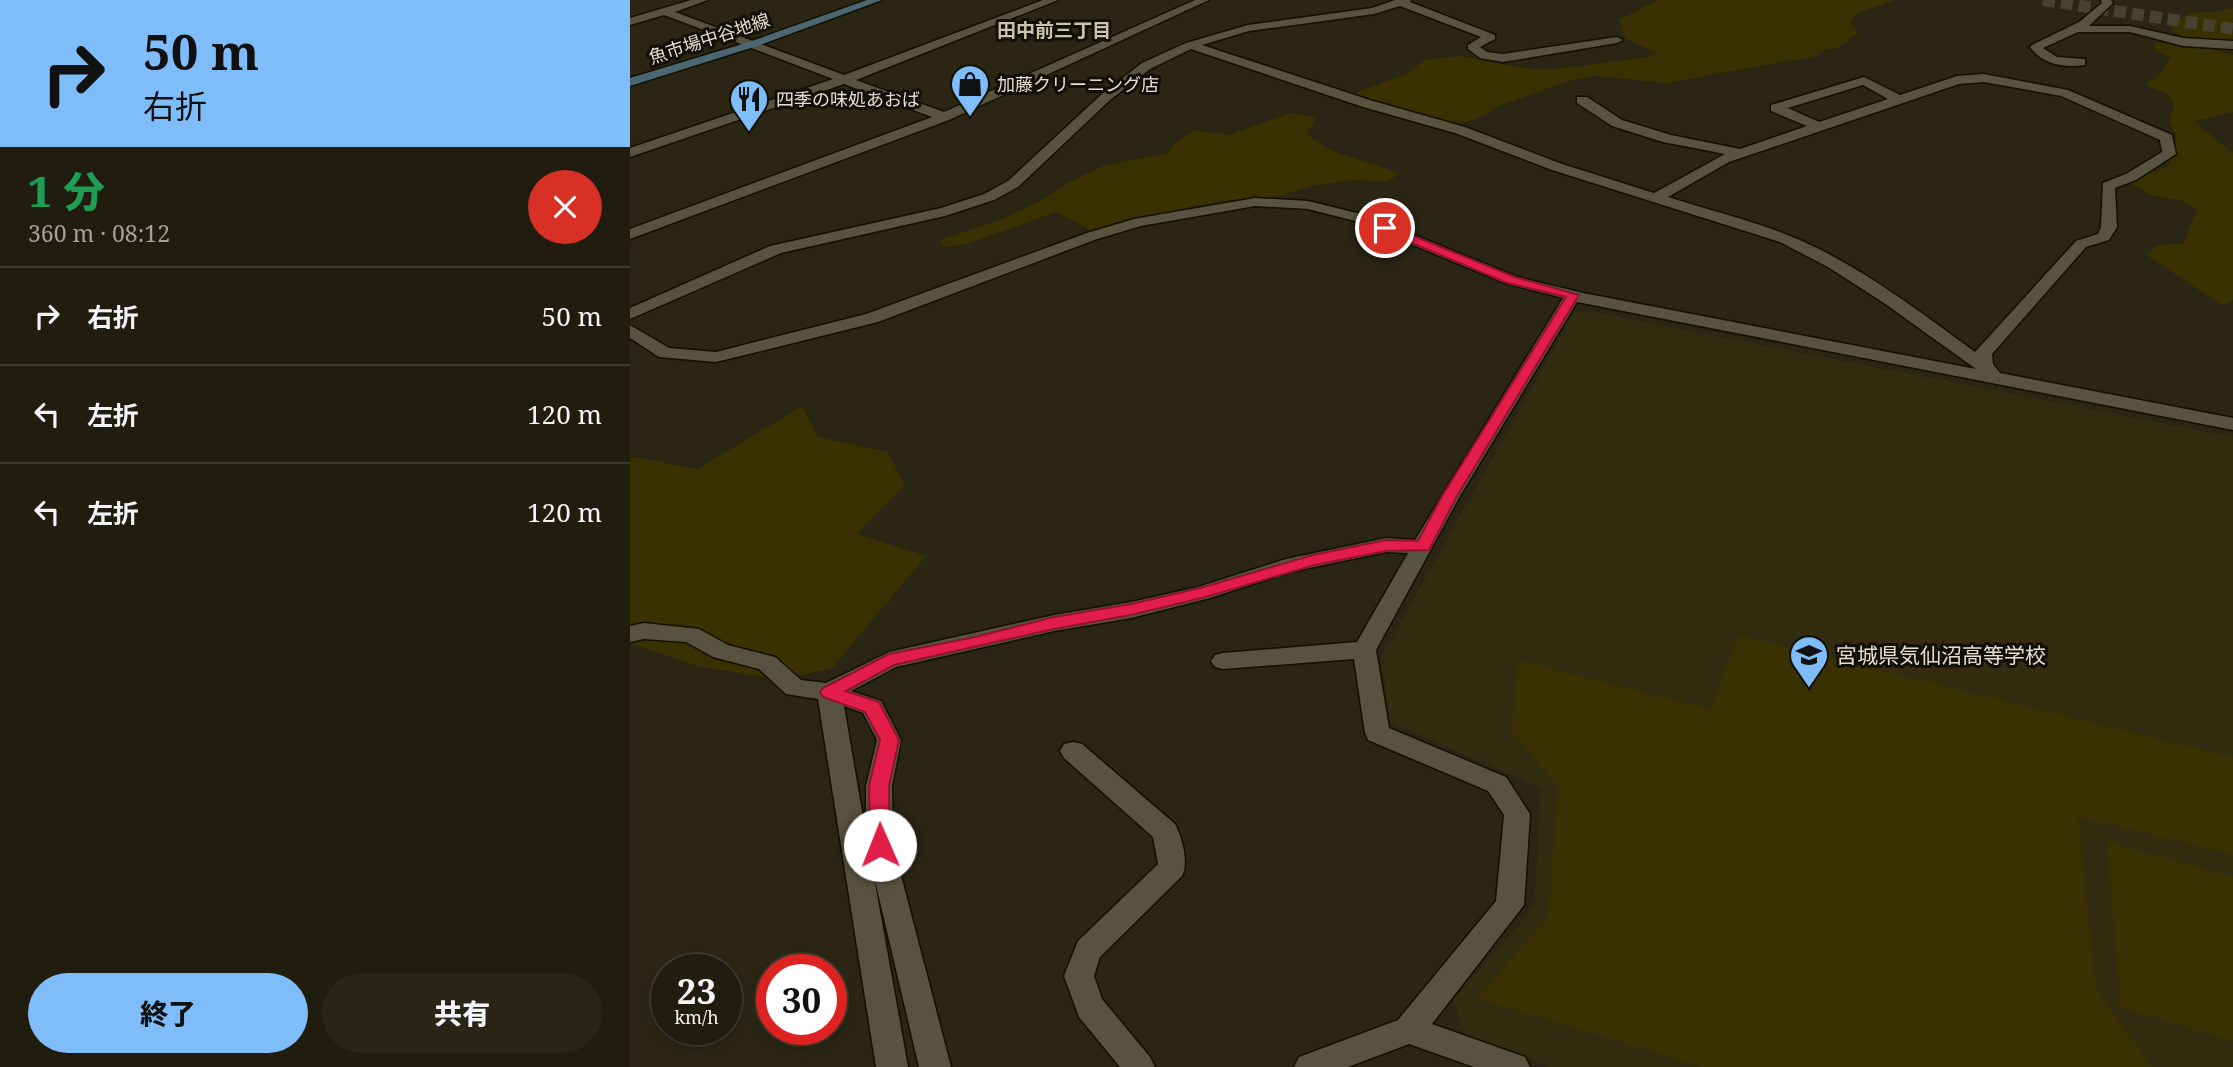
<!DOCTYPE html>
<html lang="ja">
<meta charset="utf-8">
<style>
:root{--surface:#201c0e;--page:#282517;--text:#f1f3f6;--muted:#a2a19e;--line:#3d3a2e;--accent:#7fbdfa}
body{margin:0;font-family:"Noto Serif","Noto Sans JP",serif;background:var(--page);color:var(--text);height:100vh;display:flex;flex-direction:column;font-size:26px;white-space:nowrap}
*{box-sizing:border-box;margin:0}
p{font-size:23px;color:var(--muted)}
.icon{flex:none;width:38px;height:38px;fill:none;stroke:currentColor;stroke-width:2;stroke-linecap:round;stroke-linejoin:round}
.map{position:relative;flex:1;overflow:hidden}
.side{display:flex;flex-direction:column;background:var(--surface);width:630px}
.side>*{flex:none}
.guide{background:#7fbdfa;color:#111;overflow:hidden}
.speed{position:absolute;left:21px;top:954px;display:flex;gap:14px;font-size:35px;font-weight:700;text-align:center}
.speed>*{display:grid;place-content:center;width:91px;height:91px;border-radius:50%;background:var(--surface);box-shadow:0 4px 10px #0003,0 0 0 2px var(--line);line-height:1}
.speed small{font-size:18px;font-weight:400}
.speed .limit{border:10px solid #d22;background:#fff;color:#111}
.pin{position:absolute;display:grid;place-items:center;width:60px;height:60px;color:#fff;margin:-30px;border:4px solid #fff;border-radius:50%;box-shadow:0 2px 7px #0007}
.me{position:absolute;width:77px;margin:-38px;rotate:359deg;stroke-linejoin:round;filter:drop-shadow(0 0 5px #0008)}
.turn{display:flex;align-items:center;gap:24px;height:147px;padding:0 28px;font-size:32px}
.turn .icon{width:91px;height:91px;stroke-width:2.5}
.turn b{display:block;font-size:49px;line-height:60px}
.round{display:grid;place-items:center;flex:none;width:74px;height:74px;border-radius:37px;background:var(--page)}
.summary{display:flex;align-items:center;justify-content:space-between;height:119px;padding:0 28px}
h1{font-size:42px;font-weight:800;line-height:52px;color:#1e9e55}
.action{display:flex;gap:14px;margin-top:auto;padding:14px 28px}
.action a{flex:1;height:80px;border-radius:42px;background:var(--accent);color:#111;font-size:28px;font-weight:800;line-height:80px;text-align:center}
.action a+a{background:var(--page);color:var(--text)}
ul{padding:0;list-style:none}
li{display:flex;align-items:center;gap:21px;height:98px;padding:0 28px;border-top:2px solid var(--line)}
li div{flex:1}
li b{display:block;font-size:26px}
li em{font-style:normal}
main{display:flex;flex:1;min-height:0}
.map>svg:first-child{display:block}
.built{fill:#322c11}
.green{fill:#393102}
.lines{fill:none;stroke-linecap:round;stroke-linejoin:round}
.highway-tunnel{stroke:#454230;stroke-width:12;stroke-dasharray:12 6;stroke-linecap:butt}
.street-casing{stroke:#130f01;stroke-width:3}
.secondary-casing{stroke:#130f01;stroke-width:3}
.street{fill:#57533e;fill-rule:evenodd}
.secondary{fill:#4b6773;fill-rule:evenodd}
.route{fill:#e11d48;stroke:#92132f;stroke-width:2}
.labels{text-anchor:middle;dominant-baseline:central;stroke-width:6;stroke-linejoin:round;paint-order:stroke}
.far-street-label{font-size:18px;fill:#e1dfd3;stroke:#110f07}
.far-poi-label{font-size:18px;fill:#e1dfd3;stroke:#110f07;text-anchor:start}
.far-neighbourhood-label{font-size:19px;font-weight:bold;fill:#c9c4ac;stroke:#110f07}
.poi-label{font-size:21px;fill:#e1dfd3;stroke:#110f07;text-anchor:start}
</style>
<main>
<section class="side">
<div class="guide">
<div class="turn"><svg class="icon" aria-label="right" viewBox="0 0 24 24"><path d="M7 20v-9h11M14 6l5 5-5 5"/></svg><div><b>50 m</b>右折</div></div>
</div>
<div class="summary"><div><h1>1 分</h1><p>360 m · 08:12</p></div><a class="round" style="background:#d93025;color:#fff"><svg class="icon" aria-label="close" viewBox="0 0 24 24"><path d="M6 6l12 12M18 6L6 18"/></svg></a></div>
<ul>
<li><svg class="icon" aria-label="right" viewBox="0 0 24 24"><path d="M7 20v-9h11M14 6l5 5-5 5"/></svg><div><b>右折</b></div><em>50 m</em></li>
<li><svg class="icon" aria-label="left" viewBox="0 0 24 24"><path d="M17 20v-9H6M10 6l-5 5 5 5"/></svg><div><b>左折</b></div><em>120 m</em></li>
<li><svg class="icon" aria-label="left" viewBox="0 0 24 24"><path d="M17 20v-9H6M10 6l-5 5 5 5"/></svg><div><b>左折</b></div><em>120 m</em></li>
</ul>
<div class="action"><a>終了</a><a>共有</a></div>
</section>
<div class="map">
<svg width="1603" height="1067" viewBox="0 0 1603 1067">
<rect width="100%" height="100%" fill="#2a2613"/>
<path class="built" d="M945,311L963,312L1603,437V1067H920L835,1037L823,1000L904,907L911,788L760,722L751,657Z"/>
<path class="green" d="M1028,0H1265L1224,15L1220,23L1229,32L1209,47L1195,50L1187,56L1036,83L965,76L942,80L866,107C859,113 846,120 836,122C816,125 745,101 721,94L774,75L795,60L829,56L898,69H927L1019,57L1026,52L996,39L989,20Z
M1603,8V42L1553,37L1540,28L1559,13L1586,12Z
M1524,42L1577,48L1603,55V112L1564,121L1603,153V300L1593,306L1515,254L1527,246L1554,243L1567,209L1552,201L1522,195L1499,183L1539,165L1547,138L1539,122L1544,105L1537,94L1515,85L1529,75L1541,57L1526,51Z
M661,113L686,117L677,134C704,159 738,158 769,174L757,182L727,180L686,185L650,196L593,201L502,219L461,230L426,212L337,244L313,247L310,240L368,221L412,200L436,184L473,166L537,153L544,144L565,130L598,135Z
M172,406L188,437L258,452L275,486L226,534L296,556L201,669L148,679L68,666L0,643V459L4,457L68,469Z
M1109,635L1603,757V855L1448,817L1466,988L1522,1067H1072L847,998L918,917L928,786L881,731L888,660L1080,709Z
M1477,841L1603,877V1042L1490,1007Z"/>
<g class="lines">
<path class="highway-tunnel" d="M1413,0L1603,29"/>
<defs>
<path id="street" d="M61,0H78L45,12L214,75L413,0H428L226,80L314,112L565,0H579L319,120L0,239V229L302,117L214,84L0,157V148L203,79L34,15L0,25V18Z
M765,0H781L780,2L865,35V39L850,47L857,52L873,54L987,37L993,40L987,43L873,62L850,58L838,49V45L851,37L770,6L744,14L619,31L572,45L743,101L835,127L932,164L1024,193L1095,154L1033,142L982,126L947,103V97H957L992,120L1041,135L1110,149L1177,126L1141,111V105L1234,77L1270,95L1327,76L1354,74L1438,90L1542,135L1546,154L1506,180L1485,188L1487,227L1479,240L1456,247L1362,354L1363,364L1370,373L1603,418V430L947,302L830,496L746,650L759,728L876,777L900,814L894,905L802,1024L895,1057L900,1067H844L779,1044L718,1067H664L669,1057L768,1020L866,901L874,815L858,791L738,740L735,733L724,659L593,669L585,667L581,661L585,655L593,653L727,642L778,553L756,552L660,572L580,598L501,618L424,631L266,667L221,691L251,701L271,740L262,786L263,845L321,1067H289L243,872L278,1067H246L188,699L156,694L129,669L83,657L56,642L14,639L0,642V626L14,623L69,629L98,645L145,657L171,680L196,683L259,652L424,615L501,602L568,587L656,559L756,538L785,540L933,298L875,283L725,221L678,209L625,206L511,226L467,239L248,322L86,362L29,357L0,338V325L39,348L86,352L236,314L457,233L504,219L625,198L678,201L735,215L887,277L953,293L1346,369L1254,303L1198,267L1150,242L922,170L825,133L733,107L561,49L520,69L480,100L388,187L364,200L315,216L151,253L0,319V308L140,246L311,208L354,194L378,181L472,94L512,63L556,43L618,25L742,8ZM1354,82L1431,96L1530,140L1532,152L1496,174L1473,183L1471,227L1468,234L1446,241L1345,352C1287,310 1227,263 1160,236C1121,220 1078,210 1038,197L1099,162L1329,84ZM1233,85L1258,99L1189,122L1158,108ZM214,706L233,713L247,740L236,786V835Z
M1471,0H1481L1483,3L1459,26H1500L1553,38L1603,41V49L1553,46L1500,32H1448L1413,48L1427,57L1455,59V65C1434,68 1413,65 1400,47L1402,45L1449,22L1472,3Z
M443,742L452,744L545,824C552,838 559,862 552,876L470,957L464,976L472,999L520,1057L525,1067H490L449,1017L434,976L448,941L528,864L523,837L434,758L430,751L434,744Z"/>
<path id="secondary" d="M237,0H252L127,46L0,86V78L119,42Z"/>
</defs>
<use href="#street" class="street-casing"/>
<use href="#secondary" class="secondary-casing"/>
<use href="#street" class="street"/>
<use href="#secondary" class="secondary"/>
</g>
<path class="route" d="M751,226H759L885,277L949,295L827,496L799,550L756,551L685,565L572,598L501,615L424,629L264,665L216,691L249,702L269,740L259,786L260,845L257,851L250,853L243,851L240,845L239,786L250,740L235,712L193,697L190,692L193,688L259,654L345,637L424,617L501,604L570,588L683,555L756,540L788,541L812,496L936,297L877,283L751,230Z"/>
<defs>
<symbol id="shop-pin" viewBox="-11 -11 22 30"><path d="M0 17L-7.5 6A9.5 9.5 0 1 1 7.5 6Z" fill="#7fbdfa" stroke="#110f07"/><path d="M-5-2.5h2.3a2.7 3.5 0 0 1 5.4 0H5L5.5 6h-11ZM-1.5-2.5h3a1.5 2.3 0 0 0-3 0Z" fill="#111"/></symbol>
<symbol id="restaurant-pin" viewBox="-11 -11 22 30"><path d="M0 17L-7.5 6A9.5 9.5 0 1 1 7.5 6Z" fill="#7fbdfa" stroke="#110f07"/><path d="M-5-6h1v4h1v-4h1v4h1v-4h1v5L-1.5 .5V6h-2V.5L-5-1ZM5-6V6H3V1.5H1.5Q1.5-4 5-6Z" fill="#111"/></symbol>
<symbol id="school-pin" viewBox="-11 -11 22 30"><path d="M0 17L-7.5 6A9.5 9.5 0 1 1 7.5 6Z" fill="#7fbdfa" stroke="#110f07"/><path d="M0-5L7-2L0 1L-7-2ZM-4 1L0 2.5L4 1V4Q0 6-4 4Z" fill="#111"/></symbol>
</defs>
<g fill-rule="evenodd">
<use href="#shop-pin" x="318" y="62" width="44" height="60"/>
<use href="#restaurant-pin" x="97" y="77" width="44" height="60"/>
<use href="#school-pin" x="1157" y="633" width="44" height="60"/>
</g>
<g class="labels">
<g class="far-street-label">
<text transform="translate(79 38) rotate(-18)">魚市場中谷地線</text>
</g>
<g class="far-poi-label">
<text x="367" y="84">加藤クリーニング店</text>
<text x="146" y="99">四季の味処あおば</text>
</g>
<g class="far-neighbourhood-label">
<text x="424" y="30">田中前三丁目</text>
</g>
<g class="poi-label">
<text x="1206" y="655">宮城県気仙沼高等学校</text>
</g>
</g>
</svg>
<div class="speed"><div>23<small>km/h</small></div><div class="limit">30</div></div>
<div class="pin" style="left:755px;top:228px;background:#d93025"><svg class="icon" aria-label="arrive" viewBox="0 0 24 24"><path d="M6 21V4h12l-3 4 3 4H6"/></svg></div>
<svg class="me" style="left:250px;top:845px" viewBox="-20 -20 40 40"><circle r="19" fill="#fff"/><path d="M0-13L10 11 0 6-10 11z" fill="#e11d48"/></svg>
</div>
</main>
